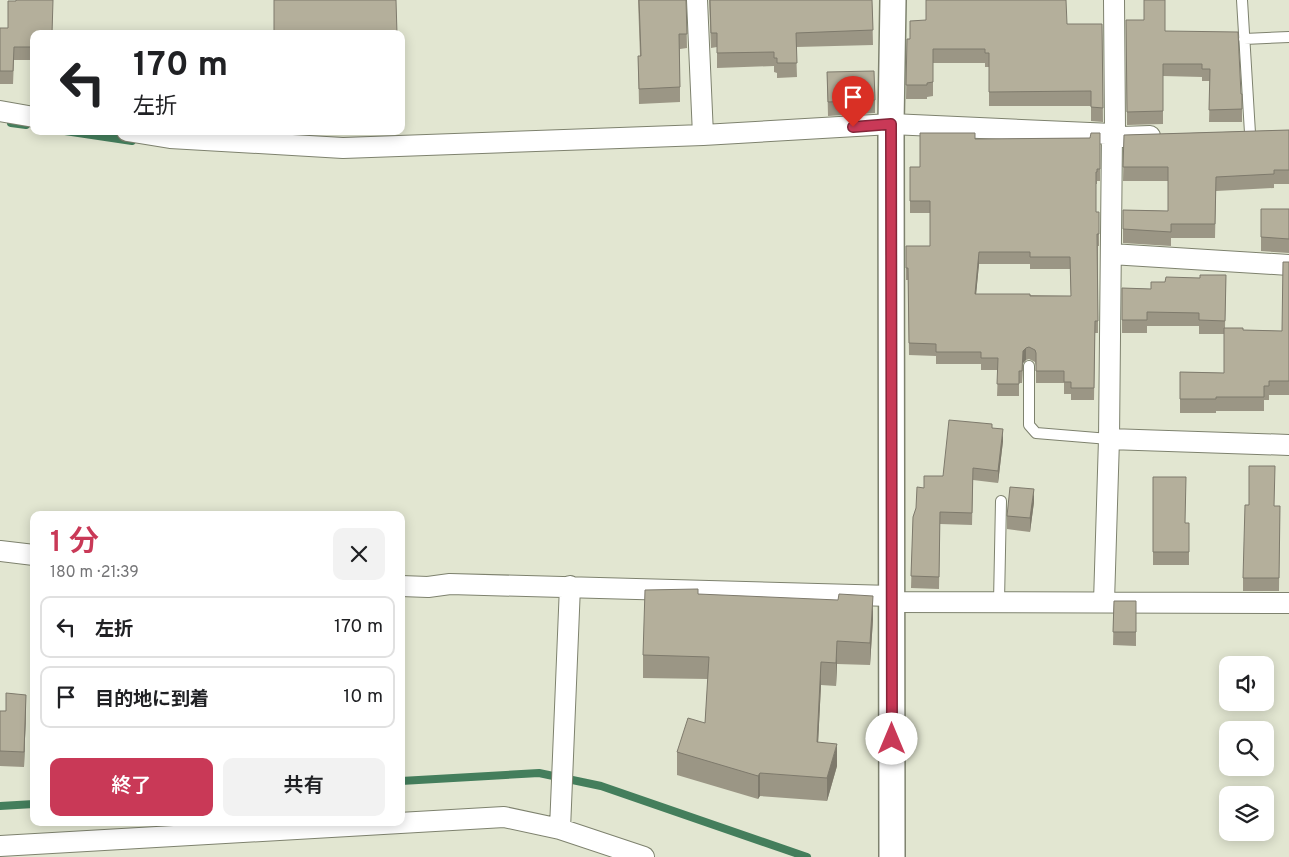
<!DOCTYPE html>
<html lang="ja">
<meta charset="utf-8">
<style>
:root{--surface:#fff;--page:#f2f2f2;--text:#202124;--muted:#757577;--line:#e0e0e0;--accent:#c93957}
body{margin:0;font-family:Overpass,"Noto Sans JP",sans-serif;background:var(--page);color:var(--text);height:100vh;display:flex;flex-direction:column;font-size:19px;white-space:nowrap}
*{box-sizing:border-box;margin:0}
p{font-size:16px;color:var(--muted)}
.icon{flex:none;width:28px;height:28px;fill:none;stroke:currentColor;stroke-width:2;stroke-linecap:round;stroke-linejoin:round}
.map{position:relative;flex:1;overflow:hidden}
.sheet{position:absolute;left:30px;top:511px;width:375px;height:315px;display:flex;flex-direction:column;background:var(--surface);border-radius:10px;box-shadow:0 2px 12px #0003}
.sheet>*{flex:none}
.guide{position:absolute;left:30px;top:30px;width:375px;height:105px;border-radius:10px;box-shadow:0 2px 12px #0003;background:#fff;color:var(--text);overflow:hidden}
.controls{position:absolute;left:1219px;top:656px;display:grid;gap:10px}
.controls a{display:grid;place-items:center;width:55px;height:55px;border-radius:10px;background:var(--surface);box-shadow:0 2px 12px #0003;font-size:25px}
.pin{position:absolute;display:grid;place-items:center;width:42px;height:42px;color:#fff;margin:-51px -21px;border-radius:50% 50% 50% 0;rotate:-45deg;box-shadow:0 0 5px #0007}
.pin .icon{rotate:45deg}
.me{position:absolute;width:55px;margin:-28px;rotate:0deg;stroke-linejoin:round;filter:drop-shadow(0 0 4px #0008)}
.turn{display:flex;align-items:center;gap:18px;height:105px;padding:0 20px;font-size:22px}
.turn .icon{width:65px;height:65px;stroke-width:2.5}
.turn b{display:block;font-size:35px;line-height:42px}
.round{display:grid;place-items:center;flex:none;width:52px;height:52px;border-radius:10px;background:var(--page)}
.overview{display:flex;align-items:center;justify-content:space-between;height:85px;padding:0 20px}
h1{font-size:30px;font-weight:600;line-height:38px;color:var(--accent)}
.cta{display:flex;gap:10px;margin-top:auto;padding:10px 20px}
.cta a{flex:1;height:58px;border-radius:10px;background:var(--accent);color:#fff;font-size:20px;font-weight:600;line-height:58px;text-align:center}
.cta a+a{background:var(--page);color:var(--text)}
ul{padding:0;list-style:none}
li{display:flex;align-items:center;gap:15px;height:62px;margin:0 10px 8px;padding:0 10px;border:2px solid var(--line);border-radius:10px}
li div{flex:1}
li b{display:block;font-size:19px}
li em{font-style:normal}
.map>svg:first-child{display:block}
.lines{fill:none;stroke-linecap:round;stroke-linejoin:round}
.stream{stroke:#447e5c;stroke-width:8}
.service-casing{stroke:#7e826e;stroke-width:12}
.minor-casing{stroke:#7e826e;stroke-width:22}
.tertiary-casing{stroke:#7e826e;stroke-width:28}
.service{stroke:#fff;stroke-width:10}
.minor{stroke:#fff;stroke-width:20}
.tertiary{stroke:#fff;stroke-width:25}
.wall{fill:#9b9685;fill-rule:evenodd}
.shaded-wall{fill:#7e7a6c}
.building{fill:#b4af9b;stroke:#7e7a6c;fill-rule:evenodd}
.route-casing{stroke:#832539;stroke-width:12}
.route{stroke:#c93957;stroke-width:9}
</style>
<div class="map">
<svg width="1289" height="857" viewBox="0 0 1289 857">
<rect width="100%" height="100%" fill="#e2e6d1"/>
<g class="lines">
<path class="stream" d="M11,123L26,125
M65,131L132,141
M401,781L539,773L601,786L807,857
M0,806L34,804"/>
<defs>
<path id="service" d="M1242,0L1250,133
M1244,39L1289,37
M1029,366V425L1036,433L1109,439
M999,602L1001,501"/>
<path id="minor" d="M697,0L703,135
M0,111L34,117
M127,131L170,138L343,148L703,135L891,124L1112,134L1122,137L1150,136
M1111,254L1289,265
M1109,439L1289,445
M0,551L34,555
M401,586L428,587L450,584L892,596
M892,602L1289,603
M1104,602L1109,439L1112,134L1115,128L1114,0
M560,829L570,586
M0,846L504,817L560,829L644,857"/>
<path id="tertiary" d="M892,857L891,124L893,0"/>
</defs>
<use href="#service" class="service-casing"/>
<use href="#minor" class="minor-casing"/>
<use href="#tertiary" class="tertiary-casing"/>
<use href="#service" class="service"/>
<use href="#minor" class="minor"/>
<use href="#tertiary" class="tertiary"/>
</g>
<path class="wall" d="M638,0H686L687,48L680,49V102L639,104L638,56H640Z
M709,0H872L873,45L796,47L797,77L777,78V73L774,72V66L717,68V47L711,48Z
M926,20L1067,24H1102L1103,122L1091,121V106H989V67H985V63H933V96L927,97V99H906L907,39H910Z
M1126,20L1165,31L1241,94L1242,109V122H1209L1210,81H1202V77L1163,76V124L1127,125Z
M0,28L34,34V60H14L13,84H0Z
M827,72L875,100V113L828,116Z
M1289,130V184H1274V188L1216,191L1215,238H1171V246L1123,243V210L1168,211V181H1123L1124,135Z
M1100,133V181H1097V184H1096V212L1099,224V246H1098V333H1095L1094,400H1071V394H1064V383H1036V366L1035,362L1029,359L1026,360L1023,363L1022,383H1019V396H997L998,370H981V364H936V356L909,355L908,280H906V246H930V213H910V167H920L975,139L1090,138ZM979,264H1030V269H1070L1071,296L976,294Z
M1261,209H1289V253L1261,251Z
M1289,262V395H1269V400H1264V411H1216V413H1180V372L1224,373V334H1199V326H1147V333H1122V288L1151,289L1165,282L1226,275L1225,328L1243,330L1282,331Z
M992,428L1003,441L998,483L973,480L972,525L940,524L939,589L911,588L913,517L924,488L943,476Z
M1153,477L1185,523H1189V565H1153Z
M1034,502L1030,532L1007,529V516Z
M1274,506H1280L1279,591H1243V578Z
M698,594L873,619L870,665L837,664L836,686L821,685L818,742L837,766L827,801L760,796L758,799L677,775V752L705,723L708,679L643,678V655Z
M1114,601H1136V646L1113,645Z
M26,710L24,767L0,766V711Z"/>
<path class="shaded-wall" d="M979,252V264L975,306V294Z
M1026,348V360L1023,363L1022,383L1023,351Z
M1003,429V441L998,483V471Z
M1034,489V502L1030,532V518Z
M873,596V619L870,665V643Z
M837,641V664L836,686V663Z
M821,662V685L817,765V742Z
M26,695V710L24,767V752Z
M837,744V766L827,801V778Z
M760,773V796L758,799V776Z"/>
<path class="building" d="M16,0H53L52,34H34V47H14L13,71H0V28H8V1H16Z
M274,0H396L397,34H274Z
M639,0H686L687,34H679L680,87L639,89L638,56H641Z
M710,0H872L873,30L796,33L797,63H777V58H774V52L717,53V33H711Z
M926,0H1066L1067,24H1102L1103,108L1091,107V91L989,92V53H985V49H933V82L927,83V85H906L907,39H910V21L926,20Z
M1144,0H1165V31L1238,32L1241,94H1242V109L1209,110L1210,69H1202V64H1163V111L1127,112L1126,20H1144Z
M874,71L875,100L828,102L827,72Z
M1289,130V170H1274V174L1216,177L1215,224H1171V232L1123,229V210L1168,211V167H1123L1124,135Z
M920,133H975V139L1090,138L1091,133H1100V169H1097V172H1096V212H1099V234H1097L1098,321H1095L1094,388H1071V382H1064V371H1036V353L1035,350L1029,347L1026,348L1023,351L1022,371H1019V384H997L998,358H981V352H936V344L909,343L908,268H906V246H930V201H910V167H920ZM979,252H1030V257H1070L1071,296H1030V294H975Z
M1261,209H1289V239L1261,237Z
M1283,262H1289V381H1269V386H1264V397H1216V399H1180V372L1224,373V328H1243V330L1282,331Z
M1200,275H1226L1225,321L1199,320V313L1147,312V320H1122V288L1151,289V282H1165L1166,277L1200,278Z
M949,420L992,424V428L1003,429L998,471L973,468L972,513L940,512L939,577L911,576L913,517L916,508L917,487L924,488V476H943Z
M1249,466H1275L1274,506H1280L1279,578H1243L1245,505H1249Z
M1153,477H1186L1185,523H1189V552H1153Z
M1010,487L1034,489L1030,518L1007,516Z
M698,589V594L838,600L839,594L873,596L870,643L837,641L836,663L821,662L817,742L837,744L827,778L760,773L758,776L677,752L688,718L705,723L709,657L643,655L645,590Z
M1114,601H1136V632H1113Z
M6,693L26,695L24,752L0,751V711H6Z"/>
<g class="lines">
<defs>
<path id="route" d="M853,127L891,124L892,739"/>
</defs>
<use href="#route" class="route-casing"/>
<use href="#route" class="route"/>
</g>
</svg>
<div class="controls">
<a><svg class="icon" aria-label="sound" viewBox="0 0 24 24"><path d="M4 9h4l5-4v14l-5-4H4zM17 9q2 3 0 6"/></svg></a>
<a><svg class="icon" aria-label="search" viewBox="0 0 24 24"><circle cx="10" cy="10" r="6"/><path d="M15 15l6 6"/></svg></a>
<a><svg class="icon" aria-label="layers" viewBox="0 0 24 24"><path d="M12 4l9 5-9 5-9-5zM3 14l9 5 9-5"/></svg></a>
</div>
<div class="pin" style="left:853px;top:127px;background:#d93025"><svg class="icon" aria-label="arrive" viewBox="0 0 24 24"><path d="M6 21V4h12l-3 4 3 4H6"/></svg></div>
<svg class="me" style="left:892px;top:739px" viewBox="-20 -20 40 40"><circle r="19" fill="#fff"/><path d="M0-13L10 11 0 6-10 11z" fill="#c93957"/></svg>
<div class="guide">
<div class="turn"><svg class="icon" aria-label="left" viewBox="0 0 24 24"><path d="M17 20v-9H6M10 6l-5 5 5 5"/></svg><div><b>170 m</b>左折</div></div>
</div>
<section class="sheet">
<div class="overview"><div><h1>1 分</h1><p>180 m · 21:39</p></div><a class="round"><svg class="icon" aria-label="close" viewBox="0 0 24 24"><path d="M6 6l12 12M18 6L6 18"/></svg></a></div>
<ul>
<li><svg class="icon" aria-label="left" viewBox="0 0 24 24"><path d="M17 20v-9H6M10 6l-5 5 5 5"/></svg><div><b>左折</b></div><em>170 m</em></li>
<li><svg class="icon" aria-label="arrive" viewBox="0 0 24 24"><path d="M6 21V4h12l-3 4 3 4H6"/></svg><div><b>目的地に到着</b></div><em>10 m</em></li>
</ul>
<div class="cta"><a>終了</a><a>共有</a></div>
</section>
</div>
